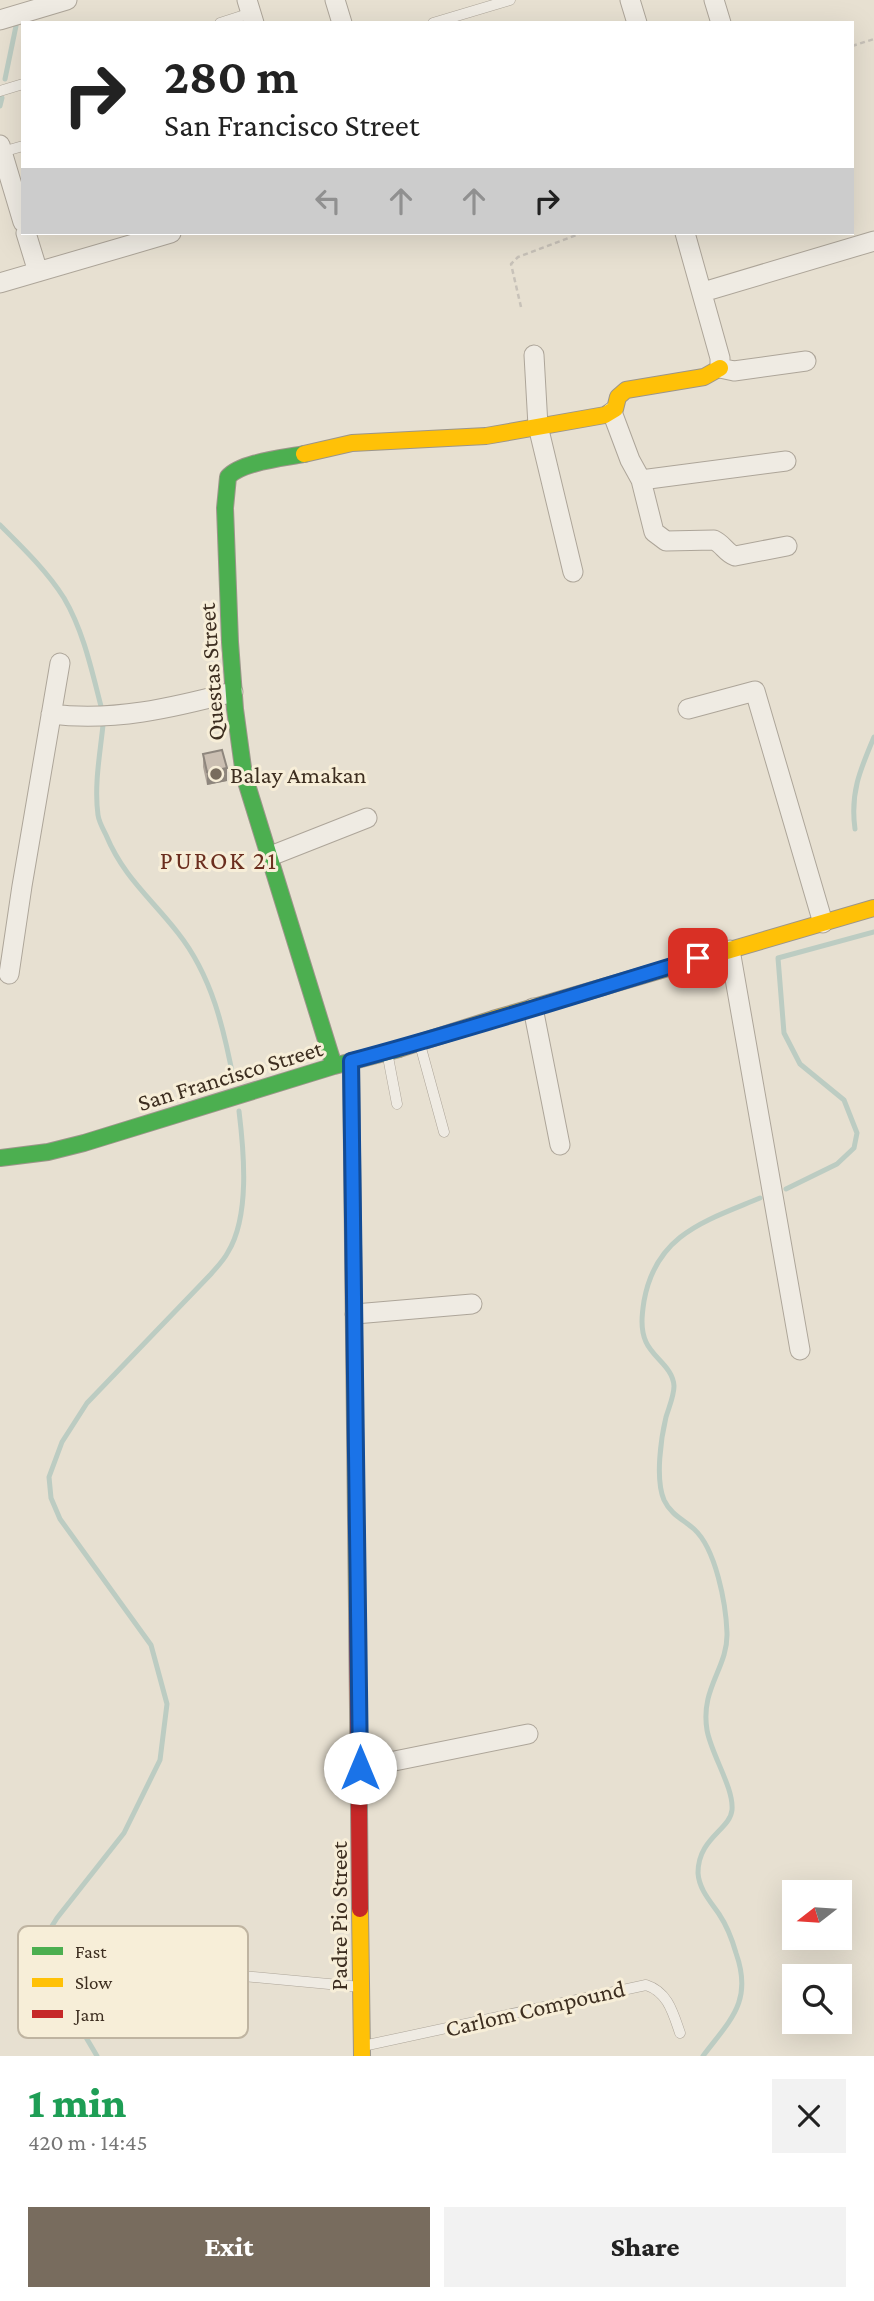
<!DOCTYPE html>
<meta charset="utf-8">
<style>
:root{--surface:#fff;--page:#f2f2f2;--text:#222;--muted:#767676;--accent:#786c5e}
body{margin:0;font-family:"Crimson Pro",serif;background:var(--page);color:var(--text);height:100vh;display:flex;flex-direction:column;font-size:26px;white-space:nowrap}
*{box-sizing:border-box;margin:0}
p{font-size:23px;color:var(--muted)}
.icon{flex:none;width:38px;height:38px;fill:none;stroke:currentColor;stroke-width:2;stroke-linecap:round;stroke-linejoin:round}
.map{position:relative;height:2056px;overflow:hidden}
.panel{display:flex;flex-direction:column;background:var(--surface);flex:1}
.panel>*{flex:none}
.guide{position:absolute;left:21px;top:21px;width:833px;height:214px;border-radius:0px;box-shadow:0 7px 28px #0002;background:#fff;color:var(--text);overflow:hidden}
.needle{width:46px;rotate:253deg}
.controls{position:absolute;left:782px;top:1880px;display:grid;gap:14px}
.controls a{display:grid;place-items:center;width:70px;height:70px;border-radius:0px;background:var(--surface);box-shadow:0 7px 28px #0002;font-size:35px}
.pin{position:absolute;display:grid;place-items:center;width:60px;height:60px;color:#fff;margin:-30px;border-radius:14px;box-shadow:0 4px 10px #0006}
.me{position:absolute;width:77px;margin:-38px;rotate:0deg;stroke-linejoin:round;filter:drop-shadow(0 0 5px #0008)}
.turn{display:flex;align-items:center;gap:24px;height:147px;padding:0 28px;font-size:32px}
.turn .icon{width:91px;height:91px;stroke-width:2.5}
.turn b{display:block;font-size:49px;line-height:60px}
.lanes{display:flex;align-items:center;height:66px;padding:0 28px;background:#0003;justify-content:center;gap:35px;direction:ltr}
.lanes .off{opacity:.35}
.round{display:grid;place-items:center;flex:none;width:74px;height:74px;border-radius:0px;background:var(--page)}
.summary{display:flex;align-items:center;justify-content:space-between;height:119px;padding:0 28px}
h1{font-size:42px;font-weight:800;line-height:52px;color:#1e9e55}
.primary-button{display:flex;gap:14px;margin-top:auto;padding:14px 28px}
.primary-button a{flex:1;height:80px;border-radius:0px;background:var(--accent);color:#fff;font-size:28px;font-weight:800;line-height:80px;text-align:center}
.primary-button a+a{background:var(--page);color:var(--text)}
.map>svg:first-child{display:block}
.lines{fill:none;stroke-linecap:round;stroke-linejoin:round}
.stream{stroke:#bcccc2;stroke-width:5}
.lane-casing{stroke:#ada599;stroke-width:11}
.street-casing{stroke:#ada599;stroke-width:21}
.fast-casing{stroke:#9c958a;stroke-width:18}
.slow-casing{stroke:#9c958a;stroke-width:18}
.jam-casing{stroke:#9c958a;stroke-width:18}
.path{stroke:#c8c2b9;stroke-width:2.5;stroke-dasharray:5 3.5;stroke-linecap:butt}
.lane{stroke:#efebe3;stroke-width:10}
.street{stroke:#efebe3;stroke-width:19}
.fast{stroke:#4caf50;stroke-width:16}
.slow{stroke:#ffc107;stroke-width:16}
.jam{stroke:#c62828;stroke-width:16}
.wall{fill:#afa499}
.shaded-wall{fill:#8e867d}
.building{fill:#cbbfb2;stroke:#8e867d;stroke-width:2}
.route-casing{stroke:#114b97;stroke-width:18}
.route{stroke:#1a73e8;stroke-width:12}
.poi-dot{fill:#786c5e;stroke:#f7eed8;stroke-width:2.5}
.labels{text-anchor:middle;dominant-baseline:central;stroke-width:6;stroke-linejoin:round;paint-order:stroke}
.street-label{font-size:24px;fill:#3d2e20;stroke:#f7eed8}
.poi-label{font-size:24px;fill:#3d2e20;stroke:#f7eed8;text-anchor:start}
.neighbourhood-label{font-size:26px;letter-spacing:2px;fill:#6b2e1e;stroke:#f7eed8}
.key{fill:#f7eed8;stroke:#bfb4a1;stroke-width:2}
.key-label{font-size:19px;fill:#3d2e20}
</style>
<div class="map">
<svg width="874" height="2056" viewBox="0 0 874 2056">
<rect width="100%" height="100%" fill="#e7e0d1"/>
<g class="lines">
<path class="stream" d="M5,79L16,26
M0,106L2,98
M0,525C22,547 47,571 64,598C84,632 92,672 102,710
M103,725C100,754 94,785 98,815C99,822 103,829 106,835C124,878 151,898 178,933C212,976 224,1029 234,1082
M855,829C850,793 860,770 874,737
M786,1189L837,1164L854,1148L857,1133L844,1100L800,1064L784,1033L778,958L874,932
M97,2056L84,2034L51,2011L35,1981V1953L57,1918L124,1833L160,1760L167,1704L151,1645L60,1519L51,1498L49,1477L62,1442L87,1403L211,1274C217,1267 224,1260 228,1252C250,1216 244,1152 239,1111
M703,2056C731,2019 753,2001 736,1953C732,1939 727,1926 719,1914C710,1901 699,1889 698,1873C698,1838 730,1830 732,1810C734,1788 711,1754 707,1730C700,1688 728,1668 727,1633C726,1604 716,1549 694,1529C684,1520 671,1515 664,1500C655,1479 661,1438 666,1417C669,1407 674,1396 674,1386C673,1367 653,1358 646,1342C640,1329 642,1314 644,1301C656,1234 705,1221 760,1198"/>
<defs>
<path id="lane" d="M220,23L251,13
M433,23L510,0
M0,91L23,84
M2,152L23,146
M421,1048L444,1132
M388,1057L397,1104
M158,1968L361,1987
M363,2046L646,1985C668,1992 673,2013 680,2033"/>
<path id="street" d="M247,0L254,23
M335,0L342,23
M630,0L637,23
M714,0L721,23
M0,20L67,0
M0,145L23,222
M26,233L38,272
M685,233L720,358V368L734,371L806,361
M0,283L171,233
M703,292L874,241
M534,355L538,426L573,572
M612,412L630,460L641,480L654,532L666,541L714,540C723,544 726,553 735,556L787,546
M641,480L786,461
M688,709L755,691L823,923
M51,714C113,722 172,708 233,692
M268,857L367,818
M730,950L800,1350
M9,974L22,886L60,663
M533,1008L560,1145
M355,1314L472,1304
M360,1768L528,1734"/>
<path id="fast" d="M304,454C284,458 241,462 228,477L225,508L230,642L235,709L244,775L334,1066
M0,1158L48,1152L84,1143L334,1066L399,1049"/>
<path id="slow" d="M304,454L352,443L486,436L605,415L615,409L618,397L626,390L704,377L720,368
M399,1049L493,1019L874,908
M351,1061L357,1608
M360,1909L362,2056"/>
<path id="jam" d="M357,1608L360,1909"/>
</defs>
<use href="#lane" class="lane-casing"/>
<use href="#street" class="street-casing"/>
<use href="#fast" class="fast-casing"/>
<use href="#slow" class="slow-casing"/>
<use href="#jam" class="jam-casing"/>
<path class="path" d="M852,46L874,39
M521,307L511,264L518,257L582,233"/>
<use href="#lane" class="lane"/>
<use href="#street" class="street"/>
<use href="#fast" class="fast"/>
<use href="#slow" class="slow"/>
<use href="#jam" class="jam"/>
</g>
<path class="wall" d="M203,754L227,781L207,785L203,767Z"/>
<path class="shaded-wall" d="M227,768V781L207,785V772Z"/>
<path class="building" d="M222,750L227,768L207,772L203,754Z"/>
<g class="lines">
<defs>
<path id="route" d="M360,1768L351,1061C468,1030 582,993 698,958"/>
</defs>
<use href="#route" class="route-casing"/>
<use href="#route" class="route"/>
</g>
<circle class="poi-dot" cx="216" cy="774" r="7"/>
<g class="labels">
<g class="street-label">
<text transform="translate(211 672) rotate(-94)">Questas Street</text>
<text transform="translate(230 1075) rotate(-17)">San Francisco Street</text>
<text transform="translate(338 1916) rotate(-90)">Padre Pio Street</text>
<text transform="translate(535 2008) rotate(-13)">Carlom Compound</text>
</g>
<g class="poi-label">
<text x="230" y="774">Balay Amakan</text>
</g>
<g class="neighbourhood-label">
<text x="219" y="860">PUROK 21</text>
</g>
</g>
<rect x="18" y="1926" width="230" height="112" rx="10" class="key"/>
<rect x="32" y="1947" width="31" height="8" fill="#4caf50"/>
<rect x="32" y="1978" width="31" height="9" fill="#ffc107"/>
<rect x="32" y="2010" width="31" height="8" fill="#c62828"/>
<g class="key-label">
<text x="75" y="1958">Fast</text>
<text x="75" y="1989">Slow</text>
<text x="75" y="2021">Jam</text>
</g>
</svg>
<div class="controls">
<a><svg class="needle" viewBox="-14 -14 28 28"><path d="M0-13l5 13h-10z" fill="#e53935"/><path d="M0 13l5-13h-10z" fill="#767676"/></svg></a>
<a><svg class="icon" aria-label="search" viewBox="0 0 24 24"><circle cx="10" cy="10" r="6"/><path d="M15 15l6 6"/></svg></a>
</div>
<div class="pin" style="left:698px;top:958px;background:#d93025"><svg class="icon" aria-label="arrive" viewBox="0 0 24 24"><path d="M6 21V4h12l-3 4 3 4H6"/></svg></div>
<svg class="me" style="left:360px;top:1768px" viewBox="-20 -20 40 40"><circle r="19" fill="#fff"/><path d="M0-13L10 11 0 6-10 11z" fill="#1a73e8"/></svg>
<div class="guide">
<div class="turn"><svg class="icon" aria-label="right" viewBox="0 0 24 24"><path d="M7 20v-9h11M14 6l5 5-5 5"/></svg><div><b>280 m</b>San Francisco Street</div></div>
<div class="lanes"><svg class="icon off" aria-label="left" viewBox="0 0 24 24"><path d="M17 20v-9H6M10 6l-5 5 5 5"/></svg><svg class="icon off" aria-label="ahead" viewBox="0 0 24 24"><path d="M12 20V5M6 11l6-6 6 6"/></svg><svg class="icon off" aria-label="ahead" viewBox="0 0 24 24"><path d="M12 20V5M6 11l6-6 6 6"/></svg><svg class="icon" aria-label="right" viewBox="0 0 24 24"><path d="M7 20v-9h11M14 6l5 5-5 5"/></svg></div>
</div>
</div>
<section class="panel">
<div class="summary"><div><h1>1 min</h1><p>420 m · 14:45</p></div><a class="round"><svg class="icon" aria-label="close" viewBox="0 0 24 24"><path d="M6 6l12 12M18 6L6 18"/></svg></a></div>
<div class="primary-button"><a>Exit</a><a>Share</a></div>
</section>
